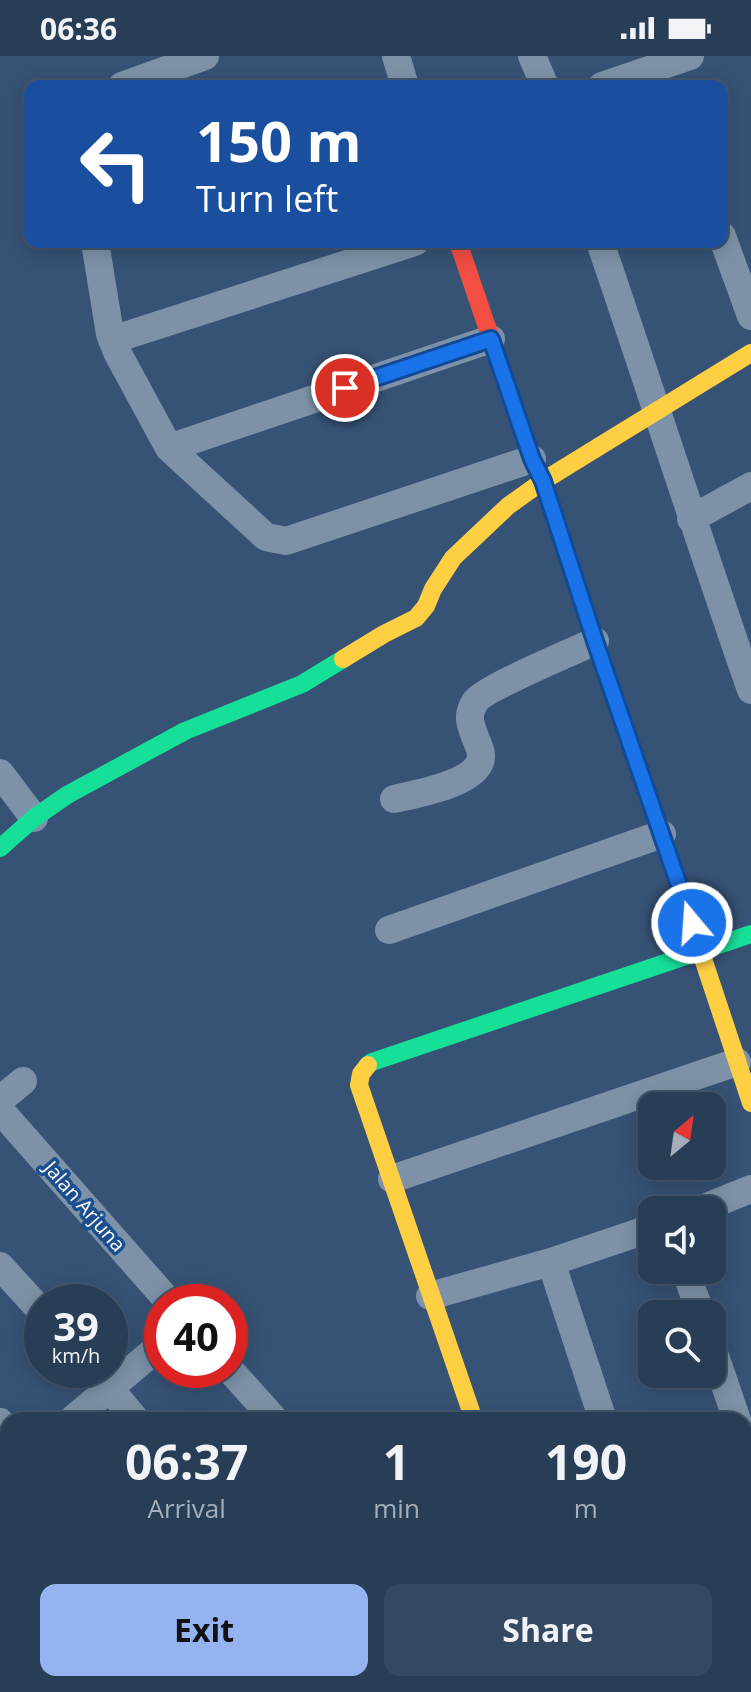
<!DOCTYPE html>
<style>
:root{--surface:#283e57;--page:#344961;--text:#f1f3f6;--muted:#a5aeba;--line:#44576d;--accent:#95b2f1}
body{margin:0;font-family:"Open Sans",sans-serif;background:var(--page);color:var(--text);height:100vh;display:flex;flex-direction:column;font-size:30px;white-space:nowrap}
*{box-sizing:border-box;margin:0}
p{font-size:26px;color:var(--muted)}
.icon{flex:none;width:44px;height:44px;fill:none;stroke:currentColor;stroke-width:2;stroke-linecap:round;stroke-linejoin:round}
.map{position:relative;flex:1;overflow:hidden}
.sheet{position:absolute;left:0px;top:1356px;width:752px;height:280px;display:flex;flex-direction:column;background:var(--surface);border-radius:24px 24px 0 0;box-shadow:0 4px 20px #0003,0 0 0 2px var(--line)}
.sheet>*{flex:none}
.guide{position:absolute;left:24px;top:24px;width:704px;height:168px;border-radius:16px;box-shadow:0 4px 20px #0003,0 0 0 2px var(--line);background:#1a4fa0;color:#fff;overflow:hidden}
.needle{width:52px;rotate:29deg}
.buttons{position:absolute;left:638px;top:1036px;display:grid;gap:16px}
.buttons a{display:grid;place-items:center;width:88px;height:88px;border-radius:16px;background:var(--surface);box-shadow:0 4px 20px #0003,0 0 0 2px var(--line);font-size:40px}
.speed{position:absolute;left:24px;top:1228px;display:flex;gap:16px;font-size:40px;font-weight:700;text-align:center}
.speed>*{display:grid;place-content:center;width:104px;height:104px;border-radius:50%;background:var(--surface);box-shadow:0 4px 20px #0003,0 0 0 2px var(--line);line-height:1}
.speed small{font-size:20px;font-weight:400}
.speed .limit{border:12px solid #d22;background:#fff;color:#111}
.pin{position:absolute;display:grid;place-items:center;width:68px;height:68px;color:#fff;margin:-34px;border:4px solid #fff;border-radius:50%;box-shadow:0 2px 8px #0007}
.me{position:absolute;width:88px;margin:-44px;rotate:342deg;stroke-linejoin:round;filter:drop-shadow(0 0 6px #0008)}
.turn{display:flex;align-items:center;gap:28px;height:168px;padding:0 40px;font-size:36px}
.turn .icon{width:104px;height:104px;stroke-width:2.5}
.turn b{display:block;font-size:56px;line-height:68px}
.eta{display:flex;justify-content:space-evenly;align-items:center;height:136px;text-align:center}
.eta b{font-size:48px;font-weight:700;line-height:56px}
.button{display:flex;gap:16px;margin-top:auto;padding:16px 40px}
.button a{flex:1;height:92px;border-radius:16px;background:var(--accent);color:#111;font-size:32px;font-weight:700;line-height:92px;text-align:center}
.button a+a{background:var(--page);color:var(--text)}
.status{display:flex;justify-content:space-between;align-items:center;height:56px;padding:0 40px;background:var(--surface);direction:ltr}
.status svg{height:22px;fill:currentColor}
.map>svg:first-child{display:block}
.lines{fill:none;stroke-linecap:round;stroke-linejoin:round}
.street{stroke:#7d92a8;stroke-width:28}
.fast{stroke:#16e098;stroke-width:18}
.slow{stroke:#ffcf43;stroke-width:18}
.jam{stroke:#f24e42;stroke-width:18}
.route-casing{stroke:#114b97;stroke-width:20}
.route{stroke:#1a73e8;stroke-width:14}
.labels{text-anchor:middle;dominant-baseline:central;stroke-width:7;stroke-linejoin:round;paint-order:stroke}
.street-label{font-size:20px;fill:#fff;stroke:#1b4f8f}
</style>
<div class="status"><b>06:36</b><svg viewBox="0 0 49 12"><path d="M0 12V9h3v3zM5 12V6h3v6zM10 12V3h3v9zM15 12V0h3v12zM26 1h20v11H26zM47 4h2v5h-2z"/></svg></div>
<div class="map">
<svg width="751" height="1636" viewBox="0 0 751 1636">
<rect width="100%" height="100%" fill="#365274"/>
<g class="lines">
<path class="street" d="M396,0L405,30
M532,0L545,30
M122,30L205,0
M602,30L690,0
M722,180L751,260
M95,186L110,278L117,296L169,392L266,481L286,485L532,403
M600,186C651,335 699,485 751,634
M112,284L415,186
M169,392L491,283
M691,463L751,430
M0,717L34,762
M394,743C415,738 484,727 481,698C480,691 475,682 473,675C469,664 468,657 475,646C484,632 573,596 595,585
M389,874L662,778
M0,1044L23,1025
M0,1054L169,1246
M392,1123L737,1006
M699,1154L751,1133
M551,1206L603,1364
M0,1210L42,1256
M685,1214L701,1258
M430,1240L551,1206L652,1172
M712,1291L737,1364
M94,1314L136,1364
M230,1314L275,1364
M72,1364L162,1288
M0,1366L8,1376
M744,1384L751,1404
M0,1425L8,1419
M744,1478L751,1475
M0,1527L8,1520
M744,1592L751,1590
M0,1622L11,1636
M58,1628L65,1636
M346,1628L352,1636
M563,1628L566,1636
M175,1636L184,1628
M620,1636L643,1628"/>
<path class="fast" d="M0,792L34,762L67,739L185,675L302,628L343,603
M368,1009L372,1006L751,878"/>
<path class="slow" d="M343,603L384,578L416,562L426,550L433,533L453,502L508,450L543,425L751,297
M655,758L751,1047
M368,1009L361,1018L359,1029L474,1364"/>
<path class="jam" d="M458,186L532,403L543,425L595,585L655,758"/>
</g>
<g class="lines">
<defs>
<path id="route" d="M345,332L491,283L532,403L543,425L595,585L692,867"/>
</defs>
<use href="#route" class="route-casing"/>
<use href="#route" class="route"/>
</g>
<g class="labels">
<g class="street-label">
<text transform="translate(85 1150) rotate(49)">Jalan Arjuna</text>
</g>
</g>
</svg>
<div class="buttons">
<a><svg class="needle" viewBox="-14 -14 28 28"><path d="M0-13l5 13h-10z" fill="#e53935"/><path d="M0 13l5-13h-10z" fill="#a5aeba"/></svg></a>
<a><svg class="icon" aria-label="sound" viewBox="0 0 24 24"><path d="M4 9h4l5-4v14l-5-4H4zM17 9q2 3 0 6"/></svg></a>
<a><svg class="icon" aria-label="search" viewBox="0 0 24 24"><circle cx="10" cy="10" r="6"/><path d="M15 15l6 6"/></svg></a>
</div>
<div class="speed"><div>39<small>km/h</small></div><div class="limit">40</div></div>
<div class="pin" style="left:345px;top:332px;background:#d93025"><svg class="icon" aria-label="arrive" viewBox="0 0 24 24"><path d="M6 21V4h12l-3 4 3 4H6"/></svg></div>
<svg class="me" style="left:692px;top:867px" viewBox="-20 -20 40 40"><circle r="17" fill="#1a73e8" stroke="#fff" stroke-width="3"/><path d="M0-11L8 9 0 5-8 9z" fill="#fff"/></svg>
<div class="guide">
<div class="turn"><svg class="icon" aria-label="left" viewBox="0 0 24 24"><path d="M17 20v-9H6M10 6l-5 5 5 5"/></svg><div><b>150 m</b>Turn left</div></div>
</div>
<section class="sheet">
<div class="eta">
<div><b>06:37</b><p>Arrival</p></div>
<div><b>1</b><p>min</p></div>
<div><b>190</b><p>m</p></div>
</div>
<div class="button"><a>Exit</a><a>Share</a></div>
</section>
</div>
